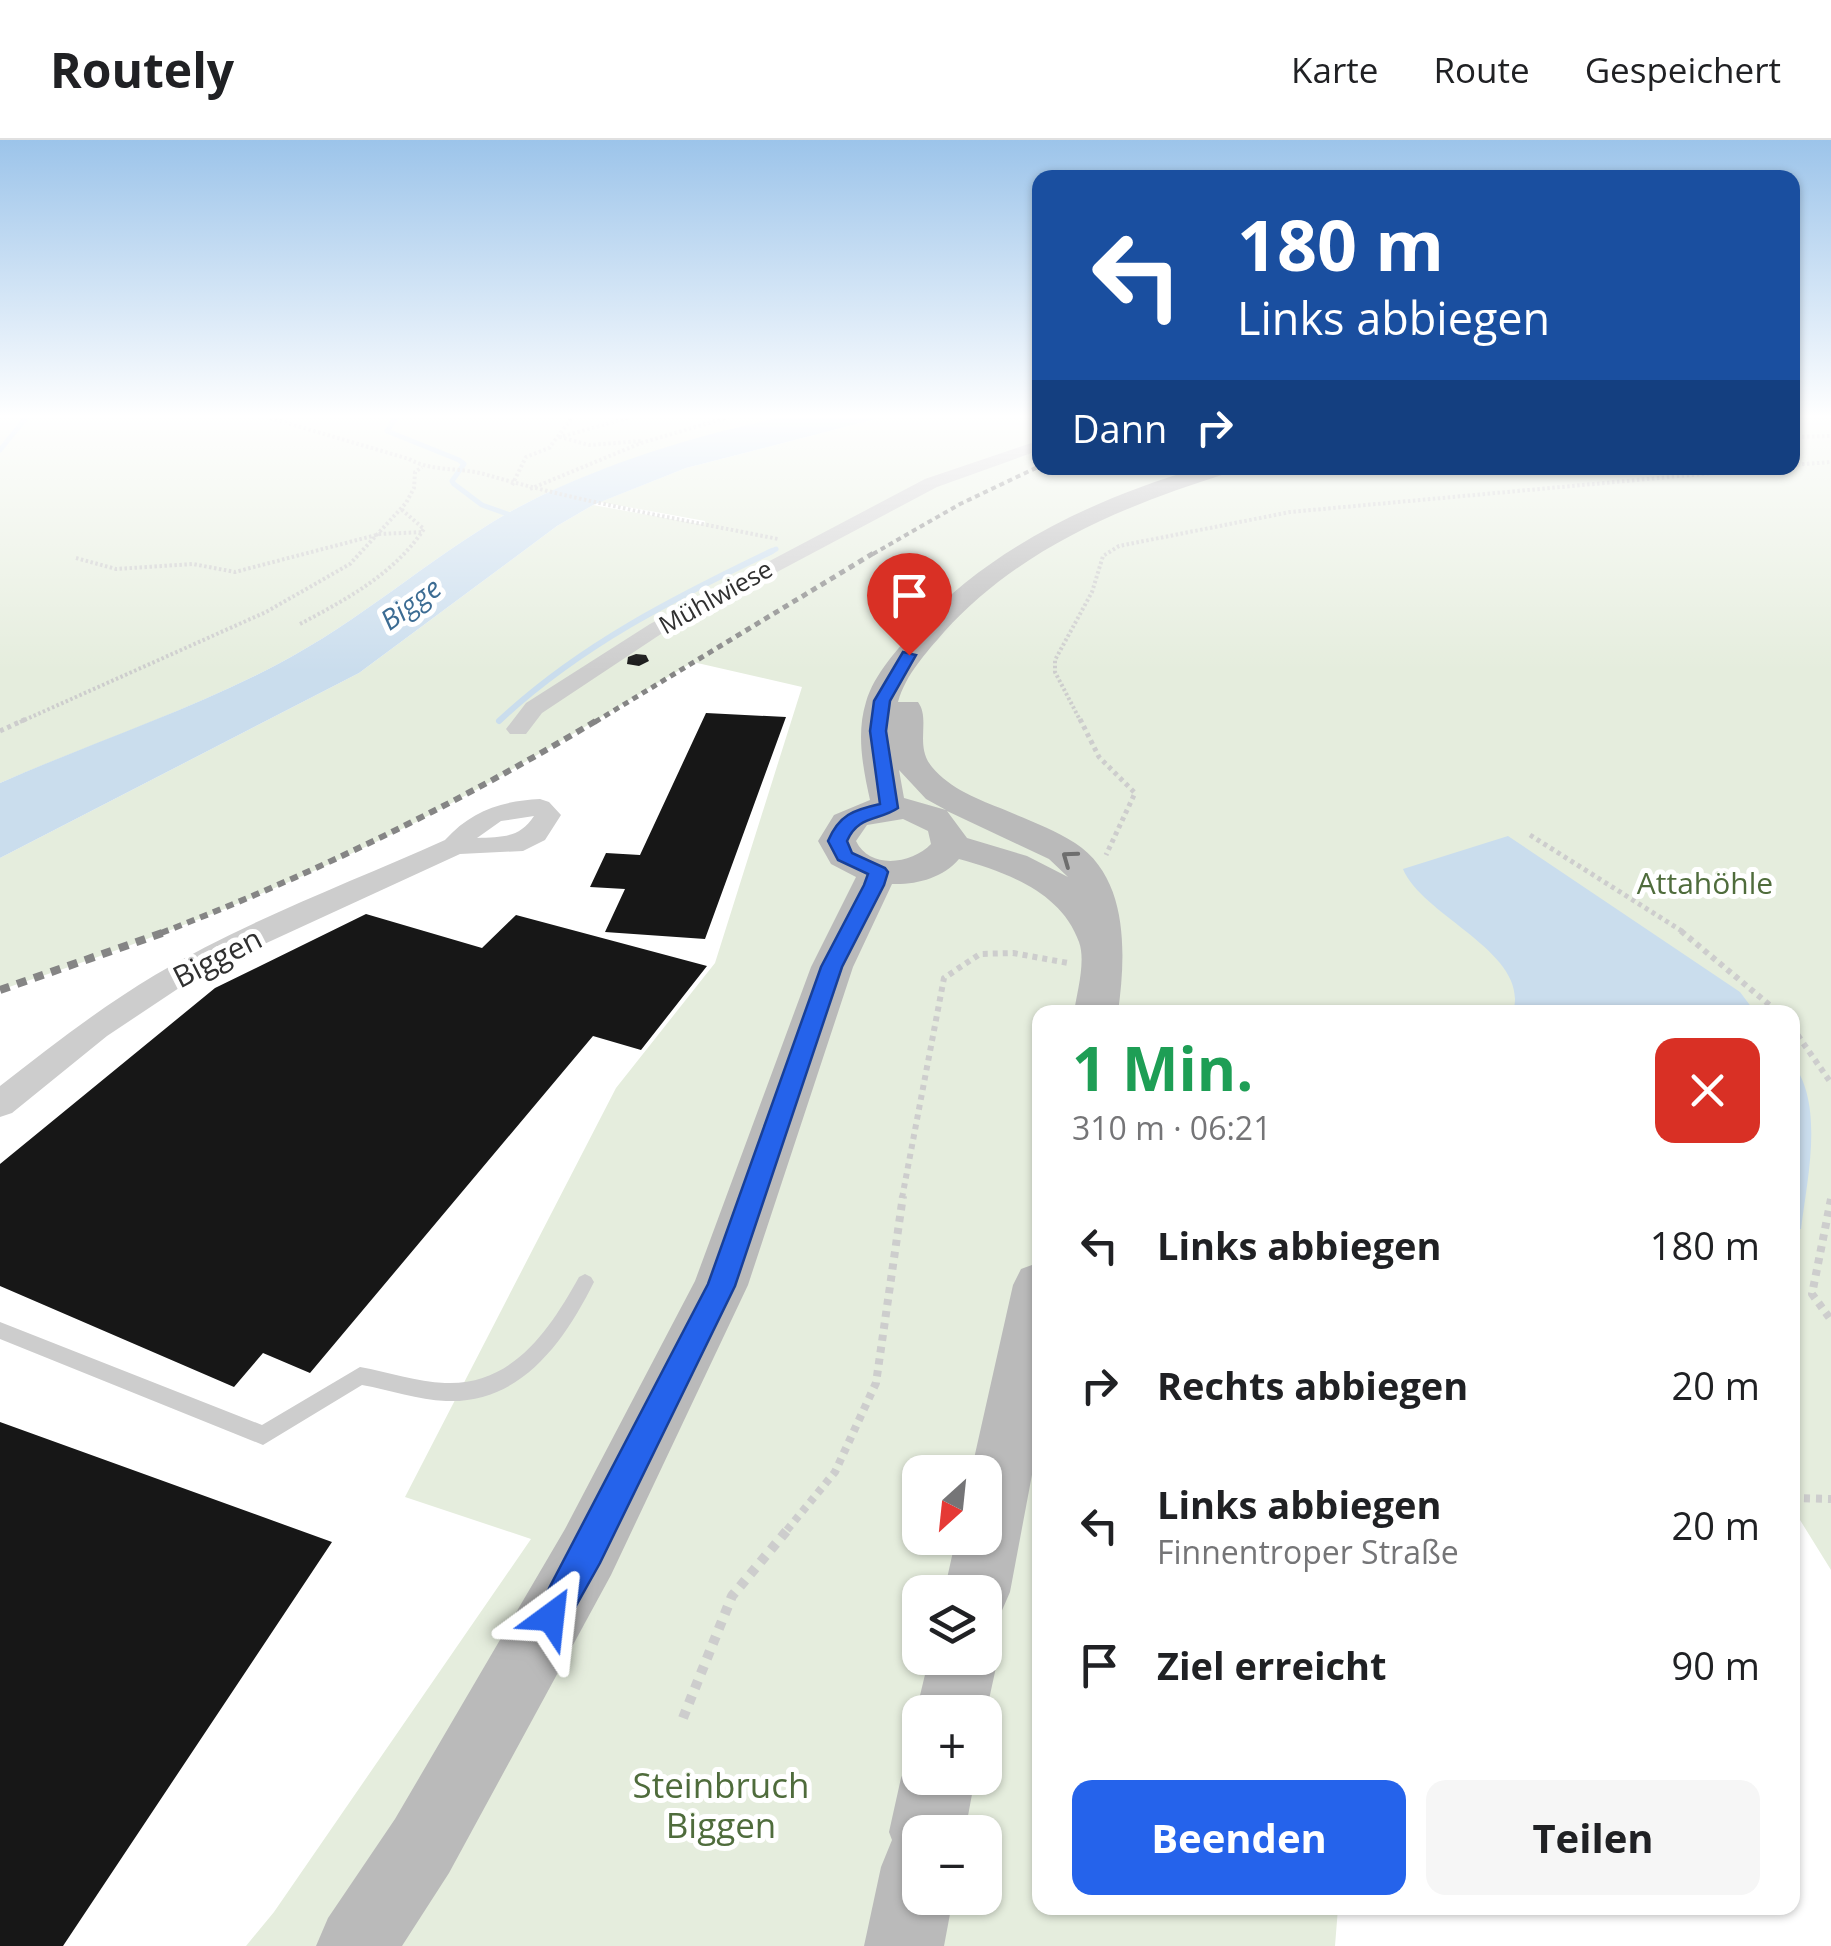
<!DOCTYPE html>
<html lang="de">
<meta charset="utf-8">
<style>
:root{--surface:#fff;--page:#f6f6f6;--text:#202124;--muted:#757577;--line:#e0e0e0;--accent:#2563eb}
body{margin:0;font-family:"Open Sans",sans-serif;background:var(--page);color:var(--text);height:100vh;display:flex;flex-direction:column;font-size:38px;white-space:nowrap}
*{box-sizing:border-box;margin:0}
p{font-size:32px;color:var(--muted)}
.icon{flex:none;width:55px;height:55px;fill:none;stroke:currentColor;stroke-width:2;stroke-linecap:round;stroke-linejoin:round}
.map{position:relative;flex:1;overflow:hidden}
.panel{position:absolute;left:1032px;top:865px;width:768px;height:910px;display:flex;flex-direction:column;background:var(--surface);border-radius:20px;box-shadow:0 2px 8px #0004}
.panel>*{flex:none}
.top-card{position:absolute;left:1032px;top:30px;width:768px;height:305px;border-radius:20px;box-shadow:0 2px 8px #0004;background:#1a4fa0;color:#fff;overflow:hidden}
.needle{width:65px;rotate:207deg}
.fabs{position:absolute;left:902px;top:1315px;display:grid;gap:20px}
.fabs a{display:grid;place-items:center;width:100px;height:100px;border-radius:20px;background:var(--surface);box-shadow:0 2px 8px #0004;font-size:50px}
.pin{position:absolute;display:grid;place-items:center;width:85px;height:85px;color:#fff;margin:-102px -42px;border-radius:50% 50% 50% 0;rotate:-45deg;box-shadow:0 0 10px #0007}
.pin .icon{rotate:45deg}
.me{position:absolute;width:110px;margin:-55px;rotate:30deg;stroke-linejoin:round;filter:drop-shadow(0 0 8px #0008)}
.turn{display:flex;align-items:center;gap:35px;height:210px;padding:0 40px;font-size:45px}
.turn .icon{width:130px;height:130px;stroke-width:2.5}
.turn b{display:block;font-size:70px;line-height:85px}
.then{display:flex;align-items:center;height:95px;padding:0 40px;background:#0003;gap:20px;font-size:38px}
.round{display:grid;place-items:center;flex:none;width:105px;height:105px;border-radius:20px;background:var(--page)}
.headline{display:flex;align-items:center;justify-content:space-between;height:170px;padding:0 40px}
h1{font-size:60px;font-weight:700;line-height:75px;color:#1e9e55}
.action{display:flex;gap:20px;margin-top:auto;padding:20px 40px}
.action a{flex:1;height:115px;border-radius:20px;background:var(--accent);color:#fff;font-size:40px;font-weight:700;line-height:115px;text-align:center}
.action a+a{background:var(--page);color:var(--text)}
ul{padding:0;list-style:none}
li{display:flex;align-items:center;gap:30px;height:140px;padding:0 40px}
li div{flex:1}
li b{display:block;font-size:38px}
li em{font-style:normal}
header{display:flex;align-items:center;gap:60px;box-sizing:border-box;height:140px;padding:0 50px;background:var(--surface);border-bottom:2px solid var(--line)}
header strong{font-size:48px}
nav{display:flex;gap:55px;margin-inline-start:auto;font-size:35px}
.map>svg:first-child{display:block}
.green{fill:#e5eddd;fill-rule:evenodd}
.water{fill:#cadded}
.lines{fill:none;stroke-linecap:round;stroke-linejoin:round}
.stream-far1{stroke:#cadded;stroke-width:5}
.stream{stroke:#cadded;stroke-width:6}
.building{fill:#171717}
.path-far4{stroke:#cdcdcd;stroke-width:4;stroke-dasharray:2.5 2.5;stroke-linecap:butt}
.path-far3{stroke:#cdcdcd;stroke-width:5;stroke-dasharray:4 4;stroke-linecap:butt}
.path-far2{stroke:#cdcdcd;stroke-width:6;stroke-dasharray:5 5;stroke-linecap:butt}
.path-far1{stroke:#cdcdcd;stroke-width:8;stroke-dasharray:6 6;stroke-linecap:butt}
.path{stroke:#cdcdcd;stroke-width:10;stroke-dasharray:8 8;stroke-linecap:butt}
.service{fill:#cdcdcd;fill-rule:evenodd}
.minor{fill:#cdcdcd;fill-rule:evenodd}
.secondary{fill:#bababa;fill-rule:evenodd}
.rail-far3{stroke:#858585;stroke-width:4;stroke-dasharray:5 4;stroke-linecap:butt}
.rail-far2{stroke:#858585;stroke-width:5;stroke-dasharray:6 5;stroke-linecap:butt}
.rail-far1{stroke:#858585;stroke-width:6;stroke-dasharray:8 6;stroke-linecap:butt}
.rail{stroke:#858585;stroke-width:8;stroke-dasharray:10 8;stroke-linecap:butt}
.oneway{stroke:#6e6e6e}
.route{fill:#2563eb;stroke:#184099;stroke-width:2.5}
.labels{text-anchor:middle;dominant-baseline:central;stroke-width:10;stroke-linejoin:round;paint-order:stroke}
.far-street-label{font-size:25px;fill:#303030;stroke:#fff}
.far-water-label{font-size:28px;font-style:italic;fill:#3c6c93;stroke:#fff}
.park-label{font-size:30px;fill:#4f6c3c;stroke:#fff}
.street-label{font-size:30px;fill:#303030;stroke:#fff}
.near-park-label{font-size:35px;fill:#4f6c3c;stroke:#fff}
</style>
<header>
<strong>Routely</strong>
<nav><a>Karte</a><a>Route</a><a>Gespeichert</a></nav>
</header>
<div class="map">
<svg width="1831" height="1806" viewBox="0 0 1831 1806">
<rect width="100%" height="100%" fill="#fff"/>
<path class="green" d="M0,278H777C685,302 589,327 506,374C427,420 360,481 278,524C189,571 93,603 0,643Z
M880,278H1040V328H1792L1793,278H1831V1430L1800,1380L1793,1379L1792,872H1040V1768H1338L1335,1806H246L274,1772L531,1399L405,1357L616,948L715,823L802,547L693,522C601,577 511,633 416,682C283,750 142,804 0,850V718L359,533L557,386L593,365L704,385L705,381L600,362L686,328ZM920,1332H985V1398H920ZM920,1452H985V1518H920ZM920,1572H985V1638H920ZM920,1692H985V1758H920Z"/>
<path class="water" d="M777,278H880L686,328L593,365L557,386L359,533L0,718V643C93,602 189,571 278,524C360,481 427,420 506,374C588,328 686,298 777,278Z
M1508,696L1740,852L1755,872H1513C1531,813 1423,777 1403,729Z
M1792,922C1825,965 1807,1039 1801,1089L1793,1090Z"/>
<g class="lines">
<path class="stream-far1" d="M396,278L387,291L459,320L464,324L452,341L454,344L482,365L516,377
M0,310L26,278
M767,414L776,409"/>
<path class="stream" d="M499,581C579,506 674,458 772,411"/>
</g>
<path class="building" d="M636,514L646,515L649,521L639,526L627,524L628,517Z
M706,573L786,577L705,799L605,792L625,749L590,747L606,713L640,715Z
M366,774L482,808L516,775L707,826L641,910L593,896L310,1233L263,1213L234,1247L0,1146V1024L215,848Z
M0,1282L332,1402L63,1806H0Z"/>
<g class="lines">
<path class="path-far4" d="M270,278L409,319C432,332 458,327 484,334C580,362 679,379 778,399
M628,278L560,297L589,305L641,301
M1792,297L1831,296
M1792,325L1831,322
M512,345L526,317L549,308L572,278
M530,349L641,303L726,278
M76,418L116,429L193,424L235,432L380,394L423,392
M300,484C347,459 394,434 424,389L401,369
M20,582L266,472L350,424L406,363L414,348L415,332L422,327
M1081,582L1055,532V520L1092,452L1103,416L1119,406L1290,372L1767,328"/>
<path class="path-far3" d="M1080,579L1099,617L1135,653L1106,715
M0,591L26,579
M1530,695L1685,793"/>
<path class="path-far2" d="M1681,791L1778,872
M1792,887L1831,943
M902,1058L944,838L980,814L1013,813L1068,823"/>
<path class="path-far1" d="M1831,1059L1812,1154L1831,1180
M1792,1358L1831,1359
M787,1390L835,1332L876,1243L903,1056"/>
<path class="path" d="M683,1578L732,1456L789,1388"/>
<path class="service" d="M585,1134L591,1137L594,1142C564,1202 521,1264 446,1261C418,1260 390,1250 362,1245L263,1305L0,1199V1182L262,1285L360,1227C388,1232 417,1242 445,1243C513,1246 550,1189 579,1137Z"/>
<path class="minor" d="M1040,300V310L937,347L664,492L542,573L526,594H510L506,589L526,563L650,484L925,339Z
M540,659L549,662L561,675L545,700L523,711L460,714L245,813L179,848L107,896L12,973L0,977V946C50,907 100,868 155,835C246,781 349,743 445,700C471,671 501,661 540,659ZM534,676C520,698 502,697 477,698L501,681Z"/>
<path class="secondary" d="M1198,328H1231L1228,333C1123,366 1020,408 944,492C926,513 906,534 898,562H918C931,580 914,605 932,627C950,649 980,660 1005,670C1028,680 1053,689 1075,703C1129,738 1126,815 1118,872H1074C1077,853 1086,821 1079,802C1061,751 1005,732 959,719C943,738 916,745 892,744L853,827L748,1145L611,1435L449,1733L402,1806H316L328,1778L395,1679L565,1389L695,1141L811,827L856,737L831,724L818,701L834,675L870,660C863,628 856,594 866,562C874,534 898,509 917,487C994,406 1092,360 1198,328ZM899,630L926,659L946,670L904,658ZM947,671L1049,719L1068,737L1027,716L967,698ZM903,679L928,691L931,704C912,724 870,730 856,701L867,685Z
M1040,1122V1292L1010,1452L1000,1475L985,1482V1452H944L956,1398H985V1332H971L1013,1145L1021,1129Z
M985,1493L998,1518L985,1578V1572H920V1581L916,1572L929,1518H985Z
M920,1609V1638H975L965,1692H920V1758H953L944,1806H864L881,1727L892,1700L889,1692L901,1638L912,1612Z"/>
<path class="rail-far3" d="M873,414L960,364L1040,326"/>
<path class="rail-far2" d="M595,582L877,411"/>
<path class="rail-far1" d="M161,793C314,734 459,663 599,579"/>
<path class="rail" d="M0,850L168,791"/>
</g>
<defs><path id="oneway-chevron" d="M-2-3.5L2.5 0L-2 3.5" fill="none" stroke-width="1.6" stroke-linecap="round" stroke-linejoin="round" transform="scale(2.5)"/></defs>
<use class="oneway" href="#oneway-chevron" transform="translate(1069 718) rotate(-144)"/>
<linearGradient id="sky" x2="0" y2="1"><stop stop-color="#9cc4ea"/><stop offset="0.52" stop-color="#fff"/><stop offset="1" stop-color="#fff" stop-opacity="0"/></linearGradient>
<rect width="1831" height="531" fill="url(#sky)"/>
<path class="route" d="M903,512L916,515L890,561L886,591L898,668C879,681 858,675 847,701L852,713L885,728L888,732L884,745L842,827L735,1146L600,1423L563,1489L551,1494L539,1489L534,1477L708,1144L821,827L864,745L868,734L838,720L828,701C839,675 853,670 880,664L870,591L874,561Z"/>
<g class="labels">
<g class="far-street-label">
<text transform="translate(715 456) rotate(-29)">Mühlwiese</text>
</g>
<g class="far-water-label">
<text transform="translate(410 463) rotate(-36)">Bigge</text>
</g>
<g class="park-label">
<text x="1705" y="742">Attahöhle</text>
</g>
<g class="street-label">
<text transform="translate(217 817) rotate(-27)">Biggen</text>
</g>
<g class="near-park-label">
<text x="721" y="1644">Steinbruch<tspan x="721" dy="40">Biggen</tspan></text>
</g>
</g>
</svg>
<div class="fabs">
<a><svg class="needle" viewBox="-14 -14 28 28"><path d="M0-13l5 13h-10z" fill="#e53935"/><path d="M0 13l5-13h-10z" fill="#757577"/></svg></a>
<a><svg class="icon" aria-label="layers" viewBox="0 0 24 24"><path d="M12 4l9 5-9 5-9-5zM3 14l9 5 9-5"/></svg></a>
<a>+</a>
<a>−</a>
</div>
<div class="pin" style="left:909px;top:515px;background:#d93025"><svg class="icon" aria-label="arrive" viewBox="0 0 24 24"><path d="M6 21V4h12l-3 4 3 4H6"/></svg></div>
<svg class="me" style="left:551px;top:1477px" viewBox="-20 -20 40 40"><path d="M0-17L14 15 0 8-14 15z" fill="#2563eb" stroke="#fff" stroke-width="4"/></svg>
<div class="top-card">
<div class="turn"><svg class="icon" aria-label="left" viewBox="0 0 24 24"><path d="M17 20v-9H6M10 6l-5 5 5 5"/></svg><div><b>180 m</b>Links abbiegen</div></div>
<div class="then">Dann<svg class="icon" aria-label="right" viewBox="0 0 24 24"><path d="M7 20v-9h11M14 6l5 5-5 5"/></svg></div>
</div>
<section class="panel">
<div class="headline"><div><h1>1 Min.</h1><p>310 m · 06:21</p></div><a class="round" style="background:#d93025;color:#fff"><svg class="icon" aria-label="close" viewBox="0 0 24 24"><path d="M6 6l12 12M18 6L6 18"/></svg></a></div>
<ul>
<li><svg class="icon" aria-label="left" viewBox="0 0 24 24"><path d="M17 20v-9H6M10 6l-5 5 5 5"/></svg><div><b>Links abbiegen</b></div><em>180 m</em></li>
<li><svg class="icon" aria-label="right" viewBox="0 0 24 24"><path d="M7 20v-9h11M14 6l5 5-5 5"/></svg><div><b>Rechts abbiegen</b></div><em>20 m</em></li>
<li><svg class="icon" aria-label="left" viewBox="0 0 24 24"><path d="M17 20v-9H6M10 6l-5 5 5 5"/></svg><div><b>Links abbiegen</b><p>Finnentroper Straße</p></div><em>20 m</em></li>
<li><svg class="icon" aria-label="arrive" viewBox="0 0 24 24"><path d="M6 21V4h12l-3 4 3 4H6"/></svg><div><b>Ziel erreicht</b></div><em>90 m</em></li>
</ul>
<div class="action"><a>Beenden</a><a>Teilen</a></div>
</section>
</div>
